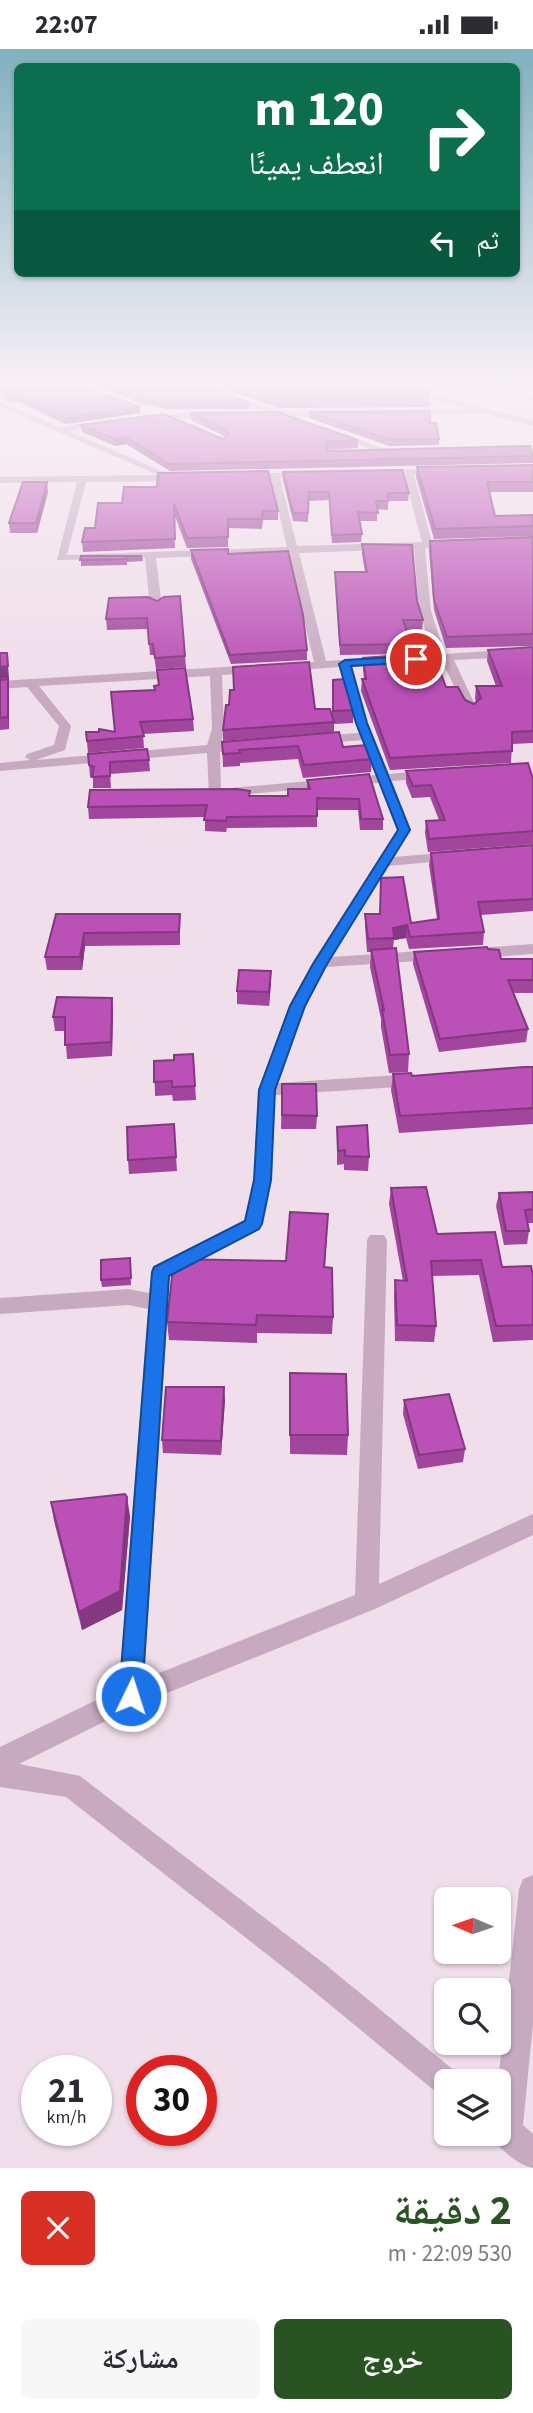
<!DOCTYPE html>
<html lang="ar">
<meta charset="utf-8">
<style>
:root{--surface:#fff;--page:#f7f7f7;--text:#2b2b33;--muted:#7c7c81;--accent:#295322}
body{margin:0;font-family:"Source Sans 3","Noto Naskh Arabic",sans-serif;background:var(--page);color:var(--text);direction:rtl;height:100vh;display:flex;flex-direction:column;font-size:26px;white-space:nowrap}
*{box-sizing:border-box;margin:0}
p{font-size:23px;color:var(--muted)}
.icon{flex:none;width:38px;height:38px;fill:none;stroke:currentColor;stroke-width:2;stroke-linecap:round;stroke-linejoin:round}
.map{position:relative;height:2119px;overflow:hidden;direction:ltr}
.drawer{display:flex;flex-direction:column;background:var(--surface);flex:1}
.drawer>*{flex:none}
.hud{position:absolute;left:14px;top:14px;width:506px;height:214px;border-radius:10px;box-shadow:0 2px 5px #0004;direction:rtl;background:#0b6e4f;color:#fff;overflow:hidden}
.needle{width:46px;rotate:272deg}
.fabs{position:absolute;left:434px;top:1838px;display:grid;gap:14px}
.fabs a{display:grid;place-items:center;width:77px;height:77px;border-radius:10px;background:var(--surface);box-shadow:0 2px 5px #0004;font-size:35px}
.speed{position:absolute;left:21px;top:2006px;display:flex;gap:14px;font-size:35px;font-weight:700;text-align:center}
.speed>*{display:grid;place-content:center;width:91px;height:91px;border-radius:50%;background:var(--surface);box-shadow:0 2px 5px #0004;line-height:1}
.speed small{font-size:18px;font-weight:400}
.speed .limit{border:10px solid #d22;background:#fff;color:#111}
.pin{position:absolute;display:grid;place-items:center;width:60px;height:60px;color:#fff;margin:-30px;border:4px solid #fff;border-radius:50%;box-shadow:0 2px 7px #0007}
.me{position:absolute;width:77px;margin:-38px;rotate:4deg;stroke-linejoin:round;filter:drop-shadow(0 0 5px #0008)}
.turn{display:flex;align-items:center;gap:24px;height:147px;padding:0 21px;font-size:32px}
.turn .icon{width:91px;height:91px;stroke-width:2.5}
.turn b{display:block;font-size:49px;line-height:60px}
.then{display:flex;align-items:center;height:66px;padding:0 21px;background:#0003;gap:14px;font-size:26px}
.round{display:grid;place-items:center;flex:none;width:74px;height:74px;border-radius:10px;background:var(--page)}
.overview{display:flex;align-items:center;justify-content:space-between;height:119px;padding:0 21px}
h1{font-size:42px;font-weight:700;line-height:52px;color:var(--accent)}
.button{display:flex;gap:14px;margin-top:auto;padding:14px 21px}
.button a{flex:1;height:80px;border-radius:10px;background:var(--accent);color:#fff;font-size:28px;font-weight:700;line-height:80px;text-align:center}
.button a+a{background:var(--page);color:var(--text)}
.status{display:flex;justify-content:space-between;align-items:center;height:49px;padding:0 35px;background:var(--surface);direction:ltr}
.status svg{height:19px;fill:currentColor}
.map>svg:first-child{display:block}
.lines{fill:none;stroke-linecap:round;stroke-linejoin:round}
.path{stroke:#b395ac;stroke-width:2;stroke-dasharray:2 2;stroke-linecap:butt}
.minor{fill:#c7aac0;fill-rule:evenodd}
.wall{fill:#a1459d}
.shaded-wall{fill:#83387f}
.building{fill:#bb50b6;stroke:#83387f;stroke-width:2}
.route{fill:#1a73e8;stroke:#114b97;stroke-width:2}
</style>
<div class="status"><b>22:07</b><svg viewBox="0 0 49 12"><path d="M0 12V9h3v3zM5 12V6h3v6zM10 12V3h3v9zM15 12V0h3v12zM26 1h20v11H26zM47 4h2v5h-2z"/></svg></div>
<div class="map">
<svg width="533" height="2119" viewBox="0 0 533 2119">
<rect width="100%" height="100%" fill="#f0deea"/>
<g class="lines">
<path class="path" d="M473,335L533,351"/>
<path class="minor" d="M31,335H83L126,353L119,355L75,338L32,340L28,337Z
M190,335H202L279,362L332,361L336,364L332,367L262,368L258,365L263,362Z
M378,335H391L533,371V377L487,365H406L405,363L409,360H467Z
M0,352L60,378L108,372V376L105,377L69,382L170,426L187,429L182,432L86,433L67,506L287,498L271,429H242L240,427L245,424H307V428L304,429H280L297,497L422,493L404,426L381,427L376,424L381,421L444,420V424L441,425L414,426L432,493L452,492L457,495L452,498L425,499L431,562L445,605L533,599V607L454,611L477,660L471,664L465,660L442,612L352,618L368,674L389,725L430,721L437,725L430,729L392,732L411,781L394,808L453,803L460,807L453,811L388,817L331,908L435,901L443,906L435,911L326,918L305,957L278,1034L413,1025L422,1031L413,1037L275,1046L272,1131L260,1180L170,1227L144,1630L355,1546L367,1191L370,1186H384L387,1191L379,1535L533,1465V1486L375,1560L140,1655L19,1715L80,1727L326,1916L456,2023L460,2032H446V2048L436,2043L306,1936L66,1748L0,1738V1698L119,1640L148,1260L128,1256L0,1265V1249L128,1240L149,1244L153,1218L244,1171L254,1131L258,1041L289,957L312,914L397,781L379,734L225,747L209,746L207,704L0,722V714L30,711L25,708L27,705L54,696L59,677L27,638L0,640V632L257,616L263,620L261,623L222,626L224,680L221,695L244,693L250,697L244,701L220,703L221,740L376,726L362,691L317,695L311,691L317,687L359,684L340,618L285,622L279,618L285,614L314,613L288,504L156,509L162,558L156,561L150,558L145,509L57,511L77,433L0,434V428L158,426L0,358ZM414,500L419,562L433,605L326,612L299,504ZM210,627L212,680L207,696L36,711L65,701L71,677L39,637Z
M216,363V367L213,368L143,372L139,369L143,366Z
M333,383H339L395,404L387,406L333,387Z
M533,895V905L477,909L469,904L477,899Z
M533,1826V1975L523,2076L533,2085V2119C517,2116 497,2097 487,2084H499L498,2032L519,1840L523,1830Z"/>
</g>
<path class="wall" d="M0,335L32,337L140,358V364L65,375L17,352L9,353L1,350Z
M90,335H201L249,354V360H166L144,355Z
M209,335H407L429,347V358L279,359Z
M309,363L430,374L439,390V396L389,397L309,369Z
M190,364L358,391V399L327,401L328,402L533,405V414L170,422L126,395L115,397L82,383L81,376L223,390L226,388L191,371Z
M533,416V443H490L495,467L533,466V487L434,490L416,428L417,418Z
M283,423L409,444L408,452H388V461L377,460V472H360L362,485L361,493L332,494L329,451L309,452L308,473L293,472L283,431Z
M48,443L37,484H10L9,474Z
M98,454L278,462V471H263L262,480L228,479V498L187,499L174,465L175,499L83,503L82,493L95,479Z
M533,488V597L446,599L434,561L429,502L430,492Z
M362,495L423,571L422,581H406L411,595V605L340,606L335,523H365L362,505Z
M191,501L228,505L307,601V611L231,615L191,510Z
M81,507H142L143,512L127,513V516L81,517Z
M148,548L185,607L186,618L156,620L154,606H150L148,580L107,581L106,570Z
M533,598V694L512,695L511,714L390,721L361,642L362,630H364L363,620V609L417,610L446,638L465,651L474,655L476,653L475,649L476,637H496L487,612L488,601Z
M157,621L193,670L194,682L143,685L144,699L88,704L86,683H115L158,636Z
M8,630L9,642V680L0,681V631Z
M333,631L354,661L353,674L334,675V683L223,692V681L315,660L332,667Z
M222,693L343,698L372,710L371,723L303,729L298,710L240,714V717L223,718Z
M88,705L149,711L150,722L110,725L111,739H93V729L90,728Z
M406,722L533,730V795L428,803L425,784L426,772L439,771L430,748L412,749L406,734Z
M369,725L383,770V781H360L358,761H317V778L227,779L226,783L205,782V768L89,770L88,758L250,747H288L307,740V731Z
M533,796V862L481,866L484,883L483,896L409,900L406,889L394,891L393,899L409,1005L408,1023L389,1024L381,978V970L370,918L371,903H367L365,877V865H380L381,829L411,874L437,870L429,816L431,804Z
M56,865L180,878V896L85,897L82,921H47L45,908Z
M488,900L501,910H533V944H513L528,980L526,993L439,1003L413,915L414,903Z
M271,922L269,957L237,955V942Z
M113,962L112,1007L67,1010L65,982H55L53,968Z
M193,1005L196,1051L173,1052L172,1046L155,1047L154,1012L174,1011Z
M533,1018V1075L399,1084L391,1041L393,1025L412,1027Z
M282,1035L317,1067L316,1080H281Z
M174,1075L177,1122L129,1125L128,1111Z
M337,1078L369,1108L368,1122L344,1121V1115L337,1116Z
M391,1139L437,1185L502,1218L533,1227V1291L493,1293L479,1226L432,1227L436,1277L434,1293L395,1292L394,1247L395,1231L403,1232L389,1155Z
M533,1143V1174H528L529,1182L527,1195L504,1196L496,1157L499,1144Z
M328,1165L325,1219L333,1268L332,1285L257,1284V1294L169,1291L167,1273L286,1212Z
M130,1209L131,1236L102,1238L101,1231Z
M290,1324L348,1386L347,1406L290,1405Z
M225,1351L221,1406L163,1404L162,1391Z
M404,1351L465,1400L463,1413L418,1420L403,1365Z
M51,1453L130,1467L122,1561L82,1581L54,1472Z"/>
<path class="shaded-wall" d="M17,346V352L9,353L8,347Z
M140,358V364L65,375L64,369Z
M126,388V395L115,397V390Z
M47,433L48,443L37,484L36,474Z
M7,604L9,629L0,630V618Z
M8,630L9,642V680L8,668Z
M407,876L406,889L394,891L393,879Z
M84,884L85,897L82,921L80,908Z
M271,922V935L269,957V943Z
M112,949L113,962L112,1007L111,993Z
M224,1338L225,1351L221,1406V1392Z
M127,1448L130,1467L122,1561L82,1581L79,1563Z"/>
<path class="building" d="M0,335H30L32,337L74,335L140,358L64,369L17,346L8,347L0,344Z
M104,335H201L249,354L166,355L143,350Z
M239,335H407L429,342V347L279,349Z
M430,362V374H436L439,390L390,391L309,363Z
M277,363L358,391L327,393L326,400L328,402L530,397L533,407L169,415L126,388L115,390L81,376L164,365L223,390L229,385L227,381L190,364Z
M533,416V433H487L495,467L533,466V477L435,480L417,418Z
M402,421L409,444H388V452H376L378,464L358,463L362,485L332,486L329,443H309L308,464H293L283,423Z
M268,422L278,462H263L262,470H228V488L187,489L174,455L175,490L82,493L85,479H95L98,454H122L124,438H157L158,424Z
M23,433H47L36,474H9Z
M533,488V585L447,588L434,551L430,492Z
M362,495L412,496L417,552L423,571H403L411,595L340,596L335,523H367Z
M228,500V505L288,502L303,566L307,601L230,606L191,501Z
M81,507H142H127L126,510L80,511Z
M180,547L185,607L155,609L153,595H149L147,569L106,570L109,549L148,548L157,552L164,548Z
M533,598V682L512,683V702L390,709L362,630H366L363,609L416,605L417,610L435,609L446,638H458L465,651L474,655L481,649L476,637H502L488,601Z
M0,604H7L8,617L0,618Z
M309,613L315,660H330L334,673L223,681L226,656H229L230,641H234L233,618Z
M185,619L193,670L140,673L144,687L87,692L86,683H99V680L115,683L111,643L155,641L154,637L159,636L157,621Z
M8,630V668L0,669V631Z
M345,630L354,661L333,662V631Z
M339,683L343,698L367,696L372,710L304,716L298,697L239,701L240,704L223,705L222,693Z
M147,700L149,711L110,713V727L92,728L94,718L89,716L88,705Z
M528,714L533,730V782L429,790L426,772L445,771L431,736L413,737L406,722Z
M369,725L383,770H361L359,750L317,749V767L227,768L226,772L204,771L207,756L88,758L90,741L237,740L250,742L249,747H288V740H310L307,731Z
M533,796V850L478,853L484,883L410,888L407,876L393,879L394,889L368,890L365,865H380L381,829L403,828L411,874L439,870L431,804Z
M56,865H180L179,883L84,884L80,908H45Z
M487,898L488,900L499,901L501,910H533V931H508L528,980L440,990L414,903Z
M396,899L409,1005L390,1006L382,961H384L371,901Z
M239,921L271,922L269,943L237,942Z
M57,948L112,949L111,993L65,996V968H53Z
M193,1005L195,1037L172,1038V1032L154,1033V1012L174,1011V1006Z
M524,1018H533V1059L400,1067L393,1025L411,1024L412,1027Z
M282,1035H316L317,1067L282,1066Z
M174,1075L176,1108L128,1111L127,1078Z
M367,1076L369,1108L345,1107V1101L338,1102L337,1078Z
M426,1138L437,1185L495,1183L502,1218L531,1217L533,1227V1276L496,1277L481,1211L431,1212L436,1277L397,1276L395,1231L407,1232L391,1139Z
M533,1143V1160L525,1161L529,1182H506L499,1144Z
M290,1163L328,1165L324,1218L332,1219L333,1268L257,1266L256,1276L167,1273L174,1210L286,1212Z
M130,1209L131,1229L101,1231V1211Z
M290,1324L346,1325L348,1386H290Z
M166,1338H224L221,1392L162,1391Z
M449,1345L465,1400L419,1406L404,1351Z
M125,1445L127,1448L120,1542L79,1563L51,1453Z"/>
<linearGradient id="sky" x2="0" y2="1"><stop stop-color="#81b0be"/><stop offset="0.53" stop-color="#f8f0f6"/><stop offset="1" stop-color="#f8f0f6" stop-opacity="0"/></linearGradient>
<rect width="533" height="631" fill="url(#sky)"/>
<path class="route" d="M416,607L422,610L420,613L351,617L367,674L410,781L327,915L305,957L275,1041L271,1131L262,1175L259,1180L169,1227L142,1647L139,1655L131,1658L123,1655L119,1647L152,1223L154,1218L245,1172L254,1131L259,1041L290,957L313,915L398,781L356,674L339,615L345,611Z"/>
</svg>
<div class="fabs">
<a><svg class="needle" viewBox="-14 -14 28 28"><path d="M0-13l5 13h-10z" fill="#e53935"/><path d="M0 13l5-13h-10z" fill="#7c7c81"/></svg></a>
<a><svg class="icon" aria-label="search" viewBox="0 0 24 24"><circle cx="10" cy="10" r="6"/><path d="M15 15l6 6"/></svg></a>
<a><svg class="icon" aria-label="layers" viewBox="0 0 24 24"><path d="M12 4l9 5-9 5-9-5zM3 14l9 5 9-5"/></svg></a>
</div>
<div class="speed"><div>21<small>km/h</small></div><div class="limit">30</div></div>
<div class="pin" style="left:416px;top:610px;background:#d93025"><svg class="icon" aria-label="arrive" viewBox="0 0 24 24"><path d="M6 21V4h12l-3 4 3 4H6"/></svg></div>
<svg class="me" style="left:131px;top:1647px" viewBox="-20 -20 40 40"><circle r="17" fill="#1a73e8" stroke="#fff" stroke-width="3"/><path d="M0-11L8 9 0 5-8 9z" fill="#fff"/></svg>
<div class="hud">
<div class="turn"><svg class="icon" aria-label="right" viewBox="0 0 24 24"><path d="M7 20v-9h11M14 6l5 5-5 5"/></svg><div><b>120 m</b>انعطف يمينًا</div></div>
<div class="then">ثم<svg class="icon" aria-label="left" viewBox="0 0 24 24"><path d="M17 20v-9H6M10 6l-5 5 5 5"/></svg></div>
</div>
</div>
<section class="drawer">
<div class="overview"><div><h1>2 دقيقة</h1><p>530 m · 22:09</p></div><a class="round" style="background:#d93025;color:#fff"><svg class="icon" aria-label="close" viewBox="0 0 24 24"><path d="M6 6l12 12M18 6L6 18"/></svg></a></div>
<div class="button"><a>خروج</a><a>مشاركة</a></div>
</section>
